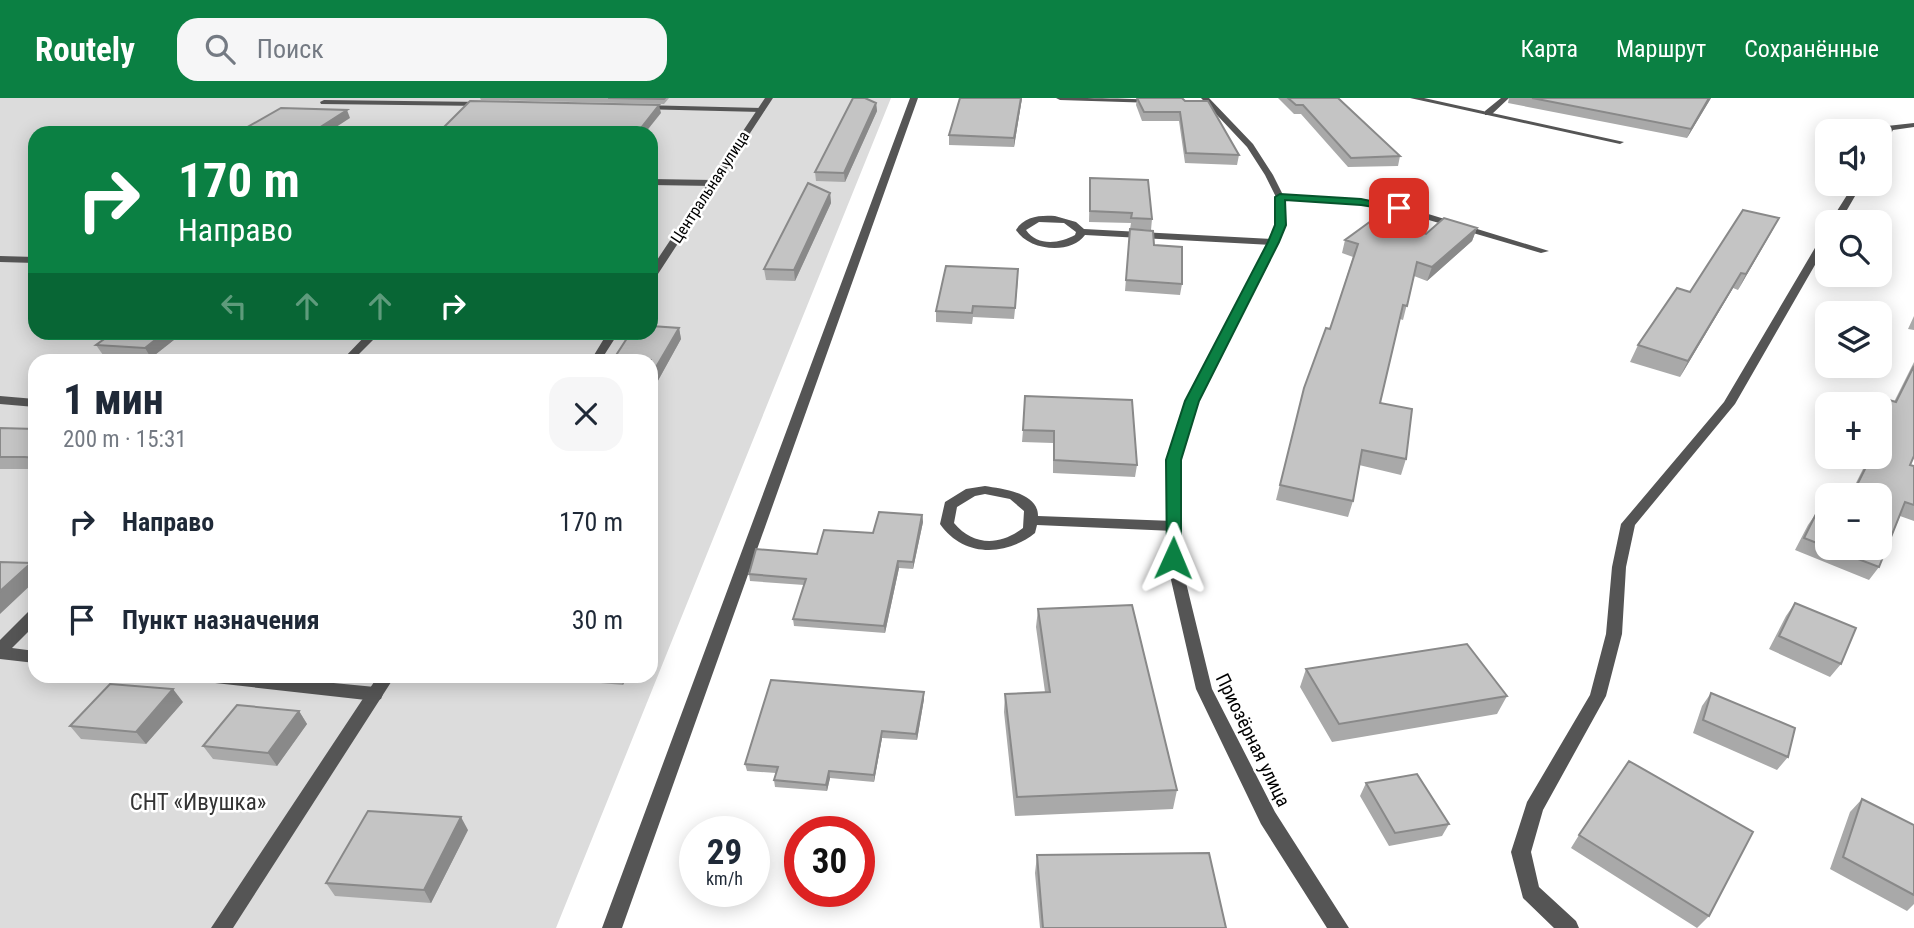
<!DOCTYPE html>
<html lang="ru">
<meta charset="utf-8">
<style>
:root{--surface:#fff;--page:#f6f6f7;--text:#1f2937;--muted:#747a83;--accent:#0b8043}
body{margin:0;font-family:"Roboto Condensed",sans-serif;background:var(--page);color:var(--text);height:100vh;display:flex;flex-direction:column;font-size:26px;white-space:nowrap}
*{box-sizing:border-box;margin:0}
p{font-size:23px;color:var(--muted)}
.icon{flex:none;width:38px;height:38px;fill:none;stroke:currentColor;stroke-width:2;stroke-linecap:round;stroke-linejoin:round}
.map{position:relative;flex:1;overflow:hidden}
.drawer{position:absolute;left:28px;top:256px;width:630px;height:329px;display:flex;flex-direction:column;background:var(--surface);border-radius:21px;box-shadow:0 4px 18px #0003}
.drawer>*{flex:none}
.hud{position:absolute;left:28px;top:28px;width:630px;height:214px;border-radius:21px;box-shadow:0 4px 18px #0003;background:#0b8043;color:#fff;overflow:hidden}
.buttons{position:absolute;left:1815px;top:21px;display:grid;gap:14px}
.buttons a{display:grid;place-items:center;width:77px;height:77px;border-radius:14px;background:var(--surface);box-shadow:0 4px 18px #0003;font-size:35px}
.speed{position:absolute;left:679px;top:718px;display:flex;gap:14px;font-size:35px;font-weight:700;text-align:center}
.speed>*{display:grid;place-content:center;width:91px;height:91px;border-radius:50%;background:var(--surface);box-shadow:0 4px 18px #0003;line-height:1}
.speed small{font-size:18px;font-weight:400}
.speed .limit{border:10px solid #d22;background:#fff;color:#111}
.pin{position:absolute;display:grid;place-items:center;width:60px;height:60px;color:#fff;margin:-30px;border-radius:14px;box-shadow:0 4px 10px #0006}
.me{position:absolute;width:77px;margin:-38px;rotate:1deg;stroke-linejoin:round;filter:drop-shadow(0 0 5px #0008)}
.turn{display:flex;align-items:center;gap:24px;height:147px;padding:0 35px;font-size:32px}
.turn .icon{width:91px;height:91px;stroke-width:2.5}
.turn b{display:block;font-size:49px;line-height:60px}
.lanes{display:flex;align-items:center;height:66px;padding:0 35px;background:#0003;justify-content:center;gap:35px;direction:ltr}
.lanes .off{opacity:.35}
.round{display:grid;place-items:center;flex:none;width:74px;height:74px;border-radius:21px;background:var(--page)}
.overview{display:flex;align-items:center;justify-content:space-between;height:119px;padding:0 35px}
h1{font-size:42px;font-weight:700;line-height:52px}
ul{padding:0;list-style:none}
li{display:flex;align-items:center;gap:21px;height:98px;padding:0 35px}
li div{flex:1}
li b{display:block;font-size:26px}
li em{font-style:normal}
header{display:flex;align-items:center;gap:42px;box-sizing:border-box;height:98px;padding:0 35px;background:var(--accent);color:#fff}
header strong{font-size:33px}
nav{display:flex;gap:38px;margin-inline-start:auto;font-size:24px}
.search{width:490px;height:63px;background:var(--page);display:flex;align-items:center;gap:18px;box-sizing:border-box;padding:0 24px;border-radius:21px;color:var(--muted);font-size:26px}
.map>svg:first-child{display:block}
.green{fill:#dcdcdc;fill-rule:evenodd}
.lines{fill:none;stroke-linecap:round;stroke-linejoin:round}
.service{fill:#555;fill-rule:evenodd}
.minor{fill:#555;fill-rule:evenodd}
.wall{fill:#a9a9a9}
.shaded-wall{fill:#898989}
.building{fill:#c4c4c4;stroke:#898989;stroke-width:2}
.route{fill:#0b8043;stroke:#07532c;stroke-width:2}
.labels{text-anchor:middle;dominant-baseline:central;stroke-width:5;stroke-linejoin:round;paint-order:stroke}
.far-street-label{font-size:16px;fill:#000;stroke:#fff}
.street-label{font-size:19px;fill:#000;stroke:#fff}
.near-park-label{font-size:23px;fill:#333;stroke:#fff}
</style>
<header>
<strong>Routely</strong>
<div class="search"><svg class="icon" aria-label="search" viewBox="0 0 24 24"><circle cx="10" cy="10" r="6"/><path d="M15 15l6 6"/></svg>Поиск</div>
<nav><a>Карта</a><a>Маршрут</a><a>Сохранённые</a></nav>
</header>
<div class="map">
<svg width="1914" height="830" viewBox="0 0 1914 830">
<rect width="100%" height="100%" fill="#fff"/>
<path class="green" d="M0,0H891L556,830H0ZM35,35H651V234H35ZM35,262H651V578H35Z"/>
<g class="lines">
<path class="service" d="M1056,0C1079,0 1142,0 1159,3L1155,5L1060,2Z
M1501,0H1509L1491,17H1485V13Z
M324,2L484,4L488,6L484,8L321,6L320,4Z
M641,7L761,10L765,12L761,14L638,11V7Z
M651,81L713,82L717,85L713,88L651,87Z
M1280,96L1361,101L1399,107L1549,153L1541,155L1398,113L1361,107L1277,101V97Z
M1055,118L1076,124L1084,131L1273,141L1278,144L1273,147L1085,137C1071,157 1029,153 1016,132C1024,118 1041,117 1055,118ZM1039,124L1064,125L1076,134L1075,137C1059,146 1037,148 1026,132Z
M0,158L35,159V165L0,164Z
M369,234H381L353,262H342Z
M0,298L35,301V309L0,306Z
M985,388C1002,391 1038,394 1038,418L1174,423L1181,428L1174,433L1037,427L1035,435C1005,459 963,459 940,426L945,404L966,391ZM985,396L1010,401L1024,413L1023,430C1000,448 973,448 954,425L957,409L975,398Z
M35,511V527L12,550L35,553V565L0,561V542L29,513Z
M198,578H261L375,589L381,591L383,596L381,601L375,603L206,584L200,582Z"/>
<path class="minor" d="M765,0H773L656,179L651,182V171Z
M910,0H918L622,830H602Z
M1201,0H1209L1253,46L1273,77L1284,99L1285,127L1267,169L1198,303L1181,362L1180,460L1212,591L1275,714L1349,830H1327L1261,726L1196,591L1166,460L1167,362L1186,303L1257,169L1275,127L1276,99L1265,77L1247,49Z
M1410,0H1424L1624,44L1620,46Z
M1914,25V29L1893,32L1883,50H1880V42L1887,28Z
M1854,86H1862L1840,124H1830Z
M1827,135V146L1735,306L1635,427L1626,469L1622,536L1606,598L1543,712L1531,754L1539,789L1576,823L1579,830H1554L1523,800L1511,754L1527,704L1590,597L1606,536L1612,469L1621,426L1724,304L1822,138Z
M608,234H619L601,262H591Z
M378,578H395L233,830H211Z"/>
</g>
<path class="wall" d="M480,0H669L664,6L481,2Z
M960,0H1022L1014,49L949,47V37Z
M1137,0H1182L1239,57L1237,67L1185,65L1179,23H1142L1136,7Z
M1278,0H1338L1400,58L1398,68L1348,69L1301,16H1294Z
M1509,0H1711L1687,40L1508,5Z
M876,5L877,13L845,84L816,83L815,74Z
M1090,80L1152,121L1151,132L1130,131L1131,125L1089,124Z
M830,95L831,105L795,183L766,182L764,171Z
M1779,120L1738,192L1733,190L1680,279L1630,264L1638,247L1690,194Z
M1477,130L1472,143L1427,183L1414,178L1403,222L1400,221L1380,305L1406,361L1401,377L1359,367L1353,403L1348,419L1276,402L1304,290L1330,231L1353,159L1342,155L1345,142L1426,136Z
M1130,131L1154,147L1182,186L1180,197L1125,193Z
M1018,182L1014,221L973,219L972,226L936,224V213Z
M1914,218V232L1908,231Z
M679,230L681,241L655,288H651V262Z
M184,234L151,260L103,257L96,247Z
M1914,264V358L1910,367L1914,368V423L1900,418L1879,469L1869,482L1795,452L1808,427L1817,414L1827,418V450H1880V397H1850L1869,359H1880V316L1889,302L1894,304Z
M1132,302L1137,367L1135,379L1053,375V345L1022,344L1023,332Z
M0,330L35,331V371H0Z
M922,417L923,424L913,471L899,470L885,535L794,528L793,521L804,487L750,483L749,476L817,456Z
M1795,505L1841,566L1830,579L1769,551L1786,518Z
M1038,511L1177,692L1173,711L1015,718L1004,614L1005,596L1045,594L1036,529Z
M1306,571L1507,598L1497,616L1332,644L1300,589Z
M554,578H627L623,587L556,581Z
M924,594V601L917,642L882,640L874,684L830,680L827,693L775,689L774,682L776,675L747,673L745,666Z
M1711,595L1788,659L1777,672L1693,635L1702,608Z
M183,604L146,646L81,641L70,628Z
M299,613L307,626L277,668L213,661L203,648Z
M1366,685L1449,726L1442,738L1389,748L1360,698Z
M1862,701L1914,727V806L1907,813L1830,771L1850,714Z
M468,732L431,805L335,798L326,785Z
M1579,737L1709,818L1697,830L1571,750Z
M1037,757L1226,830H1040L1035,775Z"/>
<path class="shaded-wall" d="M1021,0H1022L1014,49V40Z
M1709,0H1711L1687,40L1691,31Z
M876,5L877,13L845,84L844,75Z
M659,7L661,15L645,35H637Z
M347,12L350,20L327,35H311Z
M830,95L831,105L795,183L794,172Z
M1779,120L1771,135L1738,192L1746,176Z
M1477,130L1472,143L1427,183L1432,169Z
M1741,175L1733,190L1680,279L1688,263Z
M679,230L681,241L655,288L652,276Z
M165,234H184L151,260L145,250Z
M922,417L923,424L913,471V464Z
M898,463L899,470L885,535L884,528Z
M31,465L35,470V483L0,516V493Z
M620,578H627L623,587Z
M173,591L183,604L146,646L136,634Z
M924,594V601L917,642L916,636Z
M299,613L307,626L277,668L268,655Z
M882,633V640L874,684V677Z
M829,673L830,680L827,693L826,687Z
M461,719L468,732L431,805L424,792Z"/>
<path class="building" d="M608,0H665L664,1Z
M853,0H865L876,5L844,75L815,74Z
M960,0H1021L1014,40L949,37Z
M1137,0H1182L1185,3H1208L1239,57L1186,55L1180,14H1144Z
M1288,0H1338L1400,58L1351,60L1303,7H1296Z
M1532,0H1709L1691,31Z
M470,3L659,7L637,35H438Z
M281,10L347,12L311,35H237Z
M1090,80L1148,82L1152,121L1131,120L1132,115L1090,113Z
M808,85L830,95L794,172L764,171Z
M1743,112L1779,120L1746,176L1741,175L1688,263L1638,247L1677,190L1690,194Z
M1375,120L1426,136L1444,120L1477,130L1432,169L1417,164L1407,208L1403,207L1380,305L1412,311L1406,361L1362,352L1353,403L1280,387L1304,290L1326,230L1330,231L1358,146L1345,142Z
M1130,131L1153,133L1154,147L1182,149V186L1126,182Z
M946,168L1018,171L1015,210L973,208L972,215L936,213Z
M651,228L679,230L652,276H651V262H613L631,234H651Z
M114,234H165L145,250L96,247Z
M156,258L206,260L203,262H150Z
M1914,268V358L1910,367L1914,368V407L1905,404L1879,469L1829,450H1880V397H1852L1871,359H1880V342L1885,330L1880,328V320L1889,302L1896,304Z
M1025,298L1132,302L1137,367L1054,362V333L1023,332Z
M0,330L35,331V360L25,359H0Z
M879,414L922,417L913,464L898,463L884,528L793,521L806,481L749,476L756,451L817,456L824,432L873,435Z
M1817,414L1827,418V449L1804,440Z
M0,464L31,465L0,493Z
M1795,505L1856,530L1841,566L1779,538Z
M1132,507L1177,692L1017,699L1005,596L1050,594L1038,511Z
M1467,546L1507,598L1339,626L1306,571Z
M771,582L924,594L916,636L882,633L874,677L829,673L826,687L774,682L778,669L745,666Z
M110,586L173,591L136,634L70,628Z
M1711,595L1795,630L1788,659L1703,622Z
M237,607L299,613L268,655L203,648Z
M1629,663L1753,734L1709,818L1579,737Z
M1417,676L1449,726L1395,735L1366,685Z
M1862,701L1914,727V797L1843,759Z
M368,713L461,719L424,792L326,785Z
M1209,755L1226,830H1043L1037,757Z"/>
<path class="route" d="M1280,96L1361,101L1404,110L1399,113L1361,107L1285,102L1286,127L1279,144L1199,303L1181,362V460L1179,464H1167L1166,362L1185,303L1268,144L1275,127V99Z"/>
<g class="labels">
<g class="far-street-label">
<text transform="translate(710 89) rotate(-57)">Центральная улица</text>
</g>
<g class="street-label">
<text transform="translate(1253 642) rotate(64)">Приозёрная улица</text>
</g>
<g class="near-park-label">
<text x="198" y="704">СНТ «Ивушка»</text>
</g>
</g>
</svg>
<div class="buttons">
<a><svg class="icon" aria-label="sound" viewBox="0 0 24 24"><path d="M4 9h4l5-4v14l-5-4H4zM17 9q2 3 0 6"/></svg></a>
<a><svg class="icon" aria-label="search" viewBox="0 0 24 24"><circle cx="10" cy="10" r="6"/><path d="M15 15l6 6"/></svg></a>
<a><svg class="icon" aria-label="layers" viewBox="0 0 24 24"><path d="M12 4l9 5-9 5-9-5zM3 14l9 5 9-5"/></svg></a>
<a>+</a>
<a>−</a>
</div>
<div class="speed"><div>29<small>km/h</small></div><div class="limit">30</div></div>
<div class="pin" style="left:1399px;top:110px;background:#d93025"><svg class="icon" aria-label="arrive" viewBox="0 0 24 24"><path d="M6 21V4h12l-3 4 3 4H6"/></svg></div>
<svg class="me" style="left:1173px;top:460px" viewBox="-20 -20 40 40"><path d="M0-17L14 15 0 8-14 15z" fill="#0b8043" stroke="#fff" stroke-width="4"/></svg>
<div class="hud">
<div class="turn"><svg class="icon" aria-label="right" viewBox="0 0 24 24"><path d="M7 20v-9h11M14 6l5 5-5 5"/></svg><div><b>170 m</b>Направо</div></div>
<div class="lanes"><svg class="icon off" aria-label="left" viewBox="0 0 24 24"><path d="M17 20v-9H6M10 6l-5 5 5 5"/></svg><svg class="icon off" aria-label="ahead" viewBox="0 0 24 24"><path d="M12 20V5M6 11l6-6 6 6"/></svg><svg class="icon off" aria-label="ahead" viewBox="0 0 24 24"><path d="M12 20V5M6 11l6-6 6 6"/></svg><svg class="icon" aria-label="right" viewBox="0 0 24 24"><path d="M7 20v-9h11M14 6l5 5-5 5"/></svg></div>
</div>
<section class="drawer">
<div class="overview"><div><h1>1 мин</h1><p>200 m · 15:31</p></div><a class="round"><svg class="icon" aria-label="close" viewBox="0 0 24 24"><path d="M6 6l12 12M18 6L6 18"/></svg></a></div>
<ul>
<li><svg class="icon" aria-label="right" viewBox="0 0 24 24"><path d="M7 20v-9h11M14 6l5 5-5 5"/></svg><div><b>Направо</b></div><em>170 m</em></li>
<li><svg class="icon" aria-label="arrive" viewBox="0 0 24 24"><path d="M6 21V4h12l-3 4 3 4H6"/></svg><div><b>Пункт назначения</b></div><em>30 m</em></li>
</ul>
</section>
</div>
